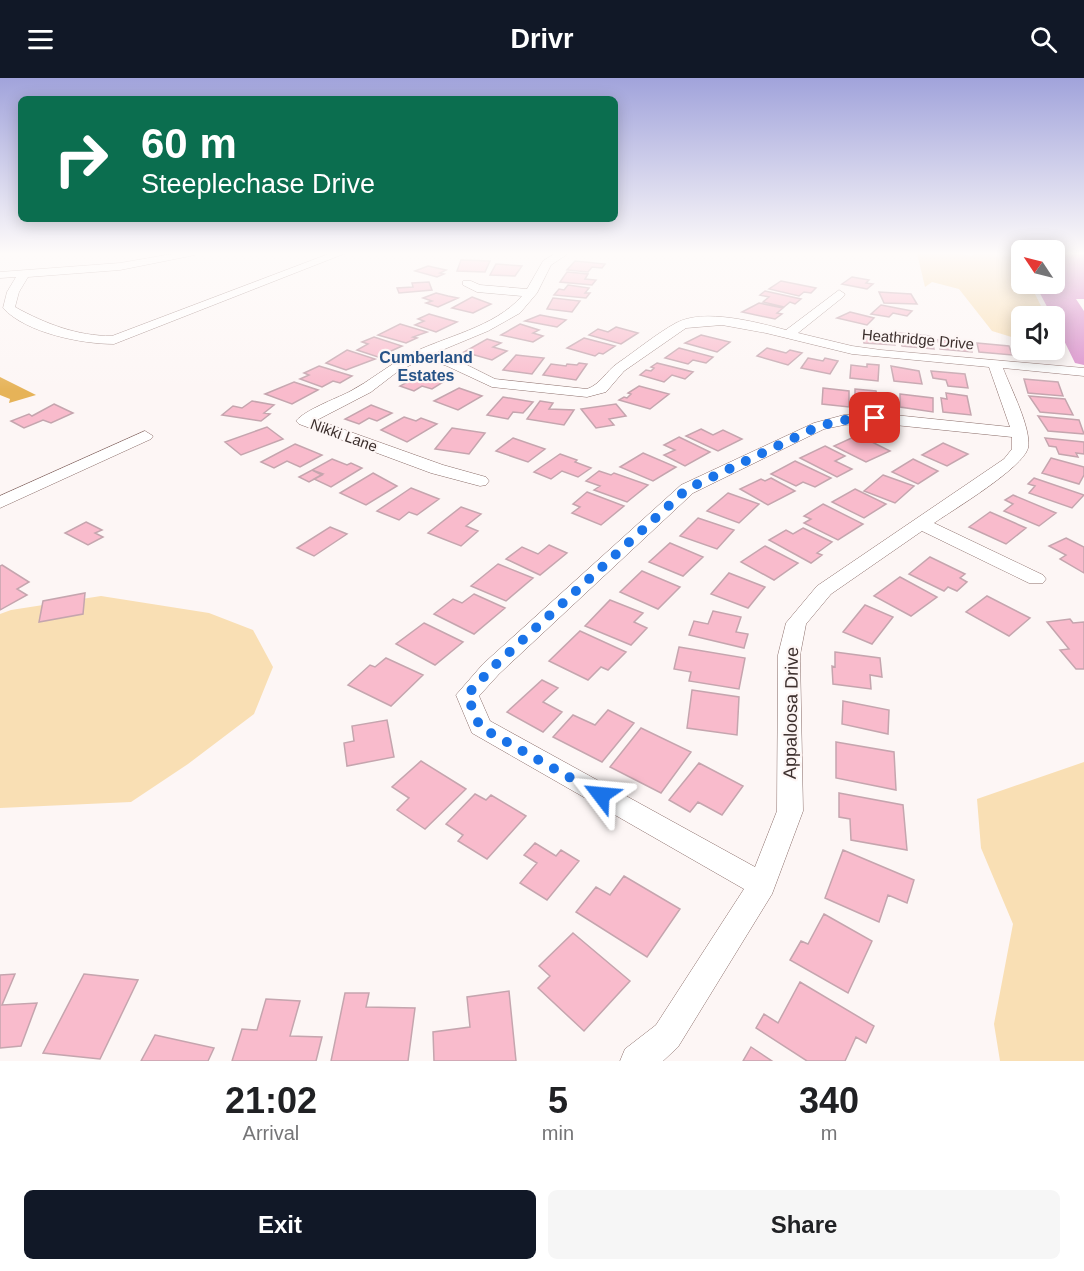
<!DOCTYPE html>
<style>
:root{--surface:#fff;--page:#f6f6f6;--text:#202124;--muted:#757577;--accent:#111827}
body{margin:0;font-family:Arial,sans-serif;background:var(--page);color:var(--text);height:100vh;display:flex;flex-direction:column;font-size:22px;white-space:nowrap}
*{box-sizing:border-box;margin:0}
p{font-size:20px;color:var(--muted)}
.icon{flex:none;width:33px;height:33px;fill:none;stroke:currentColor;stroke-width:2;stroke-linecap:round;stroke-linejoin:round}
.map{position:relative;height:983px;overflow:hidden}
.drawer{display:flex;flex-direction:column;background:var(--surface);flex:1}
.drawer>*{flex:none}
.top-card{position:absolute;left:18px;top:18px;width:600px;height:126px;border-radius:9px;box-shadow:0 3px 15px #0003;background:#0b6e4f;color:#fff;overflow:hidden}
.needle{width:39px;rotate:305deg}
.tools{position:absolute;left:1011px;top:162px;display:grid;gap:12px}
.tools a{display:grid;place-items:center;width:54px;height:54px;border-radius:9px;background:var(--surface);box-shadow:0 3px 15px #0003;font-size:30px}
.pin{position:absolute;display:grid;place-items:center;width:51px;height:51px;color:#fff;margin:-26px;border-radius:12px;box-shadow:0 3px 9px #0006}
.me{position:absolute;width:66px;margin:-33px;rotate:299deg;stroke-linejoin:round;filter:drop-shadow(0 0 4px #0008)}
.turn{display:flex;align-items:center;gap:21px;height:126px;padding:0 24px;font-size:27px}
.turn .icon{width:78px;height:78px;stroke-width:2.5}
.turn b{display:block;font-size:42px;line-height:51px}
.eta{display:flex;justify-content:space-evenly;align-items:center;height:102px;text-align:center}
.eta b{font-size:36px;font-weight:800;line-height:42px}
.primary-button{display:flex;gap:12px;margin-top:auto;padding:12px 24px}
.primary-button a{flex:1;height:69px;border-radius:9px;background:var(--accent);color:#fff;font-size:24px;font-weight:800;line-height:69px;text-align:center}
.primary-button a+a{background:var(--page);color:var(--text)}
header{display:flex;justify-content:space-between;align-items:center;height:78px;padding:0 24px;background:var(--accent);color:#fff;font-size:27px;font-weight:800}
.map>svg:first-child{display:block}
.green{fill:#f9dfb4}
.forest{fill:#e6b358}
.water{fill:#d78ac8}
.building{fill:#f9bbcc;stroke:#c5a5ae;stroke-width:1.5}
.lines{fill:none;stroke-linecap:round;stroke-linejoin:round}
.minor-casing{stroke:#8a6d69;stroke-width:1}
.minor{fill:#fff;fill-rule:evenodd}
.route{stroke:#1a73e8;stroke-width:10;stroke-dasharray:0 18}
.labels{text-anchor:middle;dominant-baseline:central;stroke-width:4.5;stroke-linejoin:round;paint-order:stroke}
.far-street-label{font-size:15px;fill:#3c2f2d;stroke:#fdf6f5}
.far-neighbourhood-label{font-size:16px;font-weight:bold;fill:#275387;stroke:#fdf6f5}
.street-label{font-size:18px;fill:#3c2f2d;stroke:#fdf6f5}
</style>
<header><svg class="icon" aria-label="menu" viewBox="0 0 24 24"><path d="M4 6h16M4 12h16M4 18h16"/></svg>Drivr<svg class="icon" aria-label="search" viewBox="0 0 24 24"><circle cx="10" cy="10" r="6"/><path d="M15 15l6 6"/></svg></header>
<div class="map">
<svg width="1084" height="983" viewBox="0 0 1084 983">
<rect width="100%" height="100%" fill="#fdf6f5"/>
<path class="green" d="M917,175H954L972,178L974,175H1016L1021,187L1022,206H1030L1046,238H1022L1021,262L992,253L959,211L932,204L925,209Z
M101,518L209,535L253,552L273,589L254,636L188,686L131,724L0,730V536L11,532Z
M1084,684V983H1000L994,946L1013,846L981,770L977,721Z"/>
<path class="forest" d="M0,299L36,317L9,325L10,321L0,317Z"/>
<path class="water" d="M1059,175H1084V221H1076L1084,233V287L1075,285L1055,244L1054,238H1052L1035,206H1054L1055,178H1058Z"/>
<path class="building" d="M461,182L490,183L485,194L457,193Z
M575,183L605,186L602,190L592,189L588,194L567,192Z
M496,186L522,188L515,198L490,197Z
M428,188L446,192L440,195L444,196L437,199L415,193Z
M567,194L588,196L585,201L596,202L592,207L560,204Z
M852,199L869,202L866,205L873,206L867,211L842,206Z
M781,203L816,210L811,215L804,214L799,218L769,211Z
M429,204L432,212L399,215L397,210L413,209L412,205Z
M568,207L589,210L585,215H590L586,220L554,217L559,211L564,212Z
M765,213L801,221L795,226L790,224L784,229L763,224L769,219L760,217Z
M879,214L911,216L917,226L884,225Z
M436,215L448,218L458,220L438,229L426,225L432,223L423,220Z
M472,219L491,226L473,235L452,230Z
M553,220L580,223L572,234L547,231Z
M759,225L783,230L777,235L782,236L775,241L742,234Z
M881,227L912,233L907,238L893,235L889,239L871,236Z
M850,234L874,240L867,247L837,240Z
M429,236L457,244L436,254L415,247L424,243L418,241Z
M540,237L566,242L557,249L525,243Z
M400,246L427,254L413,259L417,260L406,265L378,257Z
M520,246L539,252L533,255L543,258L533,264L501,257Z
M616,249L638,255L621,266L589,257L598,251L608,254Z
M862,254L893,257L895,267L864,265Z
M899,255L930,258L934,271L902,268Z
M701,257L730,264L717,274L685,265Z
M374,259L402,268L378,279L357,272L368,266L362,264Z
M584,260L615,268L603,276L599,275L595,278L567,270Z
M487,261L501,265L493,269L507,273L492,282L464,274Z
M938,262L969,263L972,274L940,271Z
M977,265L1009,268L1012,277L979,274Z
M1016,269H1022V272H1046L1050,281L1019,278Z
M679,270L713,279L706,285L693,282L688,286L665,280Z
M767,270L786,275L790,272L802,275L788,287L757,278Z
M347,272L375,281L346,292L326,285Z
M516,277L544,280L532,296L503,292Z
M808,280L823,283L825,280L838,283L830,296L801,290Z
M579,285L587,286L576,302L543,297L551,286L566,288L567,286L577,287Z
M657,285L693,294L685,301L672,297L664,304L640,297L646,292L651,293L654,290L651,289Z
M867,286L879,287L878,303L850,300L851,287L867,289Z
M319,288L352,298L340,305L333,303L322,309L300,301L309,297L304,295Z
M891,288L919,293L922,306L894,303Z
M931,293L965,296L968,310L948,308L946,302L933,300Z
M425,294L448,301L432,311L422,308L414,313L400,308Z
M1024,301L1058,304L1063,318L1028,315Z
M294,304L318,312L292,326L265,316Z
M639,308L669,316L650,331L619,322L624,319L627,320L631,316L628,315Z
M459,310L482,318L458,332L434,323Z
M823,310L849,313V329L822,326Z
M855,311L876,313L877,318L890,319L891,331L855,327Z
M946,315L967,318L971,337L943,334L941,320L947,321Z
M900,316L933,320V334L900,329Z
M1029,318L1065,321L1073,337L1040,334Z
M503,319L533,324L523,335L513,334L508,341L487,337Z
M252,323L274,327L264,335L270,336L261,343L222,337L233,328L242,330Z
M540,323L553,325L549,331L574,332L564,347L527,341Z
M54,326L73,335L51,345L43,342L24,350L11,343L29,336L32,338Z
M616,326L626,338L609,341L614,347L596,350L581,331Z
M371,327L392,335L377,343L369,340L359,346L345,341Z
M1038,338L1079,342L1084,356L1048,353Z
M404,339L416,343L421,340L437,346L407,364L381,352Z
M267,349L283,361L241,377L225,364Z
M452,350L485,355L469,376L435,371Z
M701,351L713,357L723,352L742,361L718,373L686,358Z
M858,357L890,373L866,384L834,368Z
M679,359L710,374L685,388L664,377L675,372L664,367Z
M513,360L545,371L528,384L496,373Z
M1045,360L1084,364V376L1076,375L1078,379L1059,376L1056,369L1049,368Z
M943,365L968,376L947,388L922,377Z
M295,366L322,377L300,389L287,383L274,390L261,384Z
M825,368L845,378L835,383L852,391L837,399L800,380Z
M643,375L676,389L653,403L620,389Z
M560,376L577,382L575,384L591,390L578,399L562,393L551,401L534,394Z
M1051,380L1084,389V397L1079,406L1042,395Z
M332,381L347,387L351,385L362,390L331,409L314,401L323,396L312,392Z
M913,381L938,393L918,406L892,394Z
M795,383L831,400L815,409L803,404L796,408L771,396Z
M312,392L322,397L309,404L299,399Z
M599,393L611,397L614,395L648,407L627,424L594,412L600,408L586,403Z
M373,395L397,408L366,427L340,415Z
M883,397L914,408L895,425L864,413Z
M771,400L795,413L768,427L740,411L761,401L765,403Z
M1034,400L1084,417L1072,430L1029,415L1035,408L1028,406Z
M411,410L439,421L417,437L409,434L399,442L377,433Z
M855,411L886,426L864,440L832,424Z
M587,414L624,428L601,447L572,435L580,429L573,426Z
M728,415L759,426L739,445L707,433Z
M1013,417L1056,435L1039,448L1004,433L1013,426L1005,422Z
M823,426L863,446L838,462L804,445L811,441L804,438Z
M461,429L481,436L466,448L478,453L461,468L428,455Z
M990,434L1026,450L1006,466L969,449Z
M698,440L734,452L717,471L680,458Z
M86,444L102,452L95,455L103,459L88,467L65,455Z
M330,449L347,456L314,478L297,470Z
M803,450L832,464L817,475L822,477L811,485L769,462L786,452L793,456Z
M1066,460L1084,469V495L1060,481L1066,477L1049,468Z
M670,465L703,479L683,498L649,484Z
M549,467L567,475L540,497L506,481L522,469L538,476Z
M765,468L798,485L774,502L741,484Z
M930,479L965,496L960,500L967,504L957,513L948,509L944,513L909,496Z
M498,486L533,500L506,523L471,508Z
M2,487L29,504L17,511L27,517L0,532V488Z
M642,493L680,509L658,531L620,514Z
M729,495L765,509L748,530L711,516Z
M900,499L937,519L911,538L874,518Z
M85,515L83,536L39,544L43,523Z
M474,516L505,530L474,556L434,536L453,521L462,525Z
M987,518L1030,540L1009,558L966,534Z
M610,522L643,535L634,544L647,550L631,567L585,548Z
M865,527L893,539L872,566L843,554Z
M713,533L741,539L736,554L748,556L744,570L689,557L694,543L708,546Z
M1070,541L1073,545L1084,544V591H1076L1060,572L1069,571L1047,544Z
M424,545L463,564L435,587L396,566Z
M580,553L626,574L608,592L601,589L588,602L549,583Z
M679,569L745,580L739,611L689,603L691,594L674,591Z
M835,574L880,580L882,599L870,597L871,611L833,606L832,588L835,589Z
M386,580L423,597L391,628L348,607L370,587L375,589Z
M542,602L558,610L543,624L562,634L543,654L507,634Z
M692,612L739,619L737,657L687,650Z
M843,623L889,632L888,656L842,646Z
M608,632L634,645L602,684L553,659L573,637L595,647Z
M387,642L394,679L347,688L344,665L354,663L352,648Z
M641,650L691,674L661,715L610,689Z
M836,664L894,674L896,712L836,700Z
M421,683L466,711L425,751L397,732L409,720L392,709Z
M699,685L743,708L722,737L698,724L690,734L669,722Z
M839,715L903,727L907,772L851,762L850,741L839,739Z
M475,716L486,722L491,717L526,738L487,781L458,763L463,757L446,746Z
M535,765L556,778L561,772L579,783L547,822L520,805L537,785L524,777Z
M843,772L914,802L907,825L888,817L879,844L825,820Z
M624,798L680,831L647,879L576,834L596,809L610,817Z
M824,836L872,863L848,915L790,882L801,863L808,866Z
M573,855L630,903L584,953L538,910L550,898L539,888Z
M15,896L2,927L37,925L21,968L0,970V897Z
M84,896L138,902L100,981L43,975Z
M800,904L874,948L866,965L856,959L845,983H807L756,950L764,936L778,945Z
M509,913L516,983H434L433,954L470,949L467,919Z
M345,915H369L366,929L415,930L408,983H331Z
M266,921L300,923L290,958L322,959L316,983H232L242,951L257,952Z
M155,957L214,970L208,983H141Z
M751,969L772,983H743Z"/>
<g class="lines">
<defs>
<path id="minor" d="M178,175H196L195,177L120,192L28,199L19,214L15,229C46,246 77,258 112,258L331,175H346L114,266C82,266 26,255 3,230L7,214L16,199L0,200V194L120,185Z
M556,175H569L551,187L537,215L520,235L488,253L435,275L457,282L495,301L587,311C601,306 606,293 618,285C637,272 656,256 676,245C704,230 756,244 786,252L839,212L845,216L843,219L798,255L852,268L881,272L1084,290V298L1003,290C1010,309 1032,351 1028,370C1023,390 953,432 934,445L1043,497L1046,501L1043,505H1029L922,453L831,516L806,546L800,577L803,733L772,816L678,969L663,983H620L625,971L656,947L744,811L472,655L456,617L483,586L681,407L814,345L844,337L875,335L1010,349L989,289L852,276L766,255L722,247L686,250L624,293L606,314L587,319L492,309L447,288L424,280L397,294L371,314L317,342L443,387L486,399L489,403L486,407L480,408L431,395L299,346L296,343C305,332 335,321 349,314C370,303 387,288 408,277C445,258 494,250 522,218L477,214L463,207V203H471L480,207L527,211L543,183ZM875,345L1012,359V371L1004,381L817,508L786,545L778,577L777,733L755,789L490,643L479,618L499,596L693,415L824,351L844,347Z
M145,353L153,358L151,361L0,430V418Z"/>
</defs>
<use href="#minor" class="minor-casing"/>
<use href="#minor" class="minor"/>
</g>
<linearGradient id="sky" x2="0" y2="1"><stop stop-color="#a1a3db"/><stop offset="0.56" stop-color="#fefbfa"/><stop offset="1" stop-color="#fefbfa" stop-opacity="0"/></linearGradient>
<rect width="1084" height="313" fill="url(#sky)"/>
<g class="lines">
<path class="route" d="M601,717L480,649L467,617L491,591L687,411L819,348L844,342L875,340"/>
</g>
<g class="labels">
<g class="far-street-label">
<text transform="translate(918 261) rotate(5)">Heathridge Drive</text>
<text transform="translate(344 357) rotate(20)">Nikki Lane</text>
</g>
<g class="far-neighbourhood-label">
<text x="426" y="279">Cumberland<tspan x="426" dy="18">Estates</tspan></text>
</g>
<g class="street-label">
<text transform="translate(791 635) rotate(-89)">Appaloosa Drive</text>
</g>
</g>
</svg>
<div class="tools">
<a><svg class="needle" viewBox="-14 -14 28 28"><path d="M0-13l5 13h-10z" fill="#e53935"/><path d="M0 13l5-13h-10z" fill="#757577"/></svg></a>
<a><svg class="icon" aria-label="sound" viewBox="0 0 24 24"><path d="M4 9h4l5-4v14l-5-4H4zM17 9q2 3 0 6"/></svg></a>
</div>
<div class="pin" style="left:875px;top:340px;background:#d93025"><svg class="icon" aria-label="arrive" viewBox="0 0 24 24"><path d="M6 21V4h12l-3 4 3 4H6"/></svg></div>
<svg class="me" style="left:601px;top:717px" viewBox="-20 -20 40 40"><path d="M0-17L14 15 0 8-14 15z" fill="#1a73e8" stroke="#fff" stroke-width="4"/></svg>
<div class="top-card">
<div class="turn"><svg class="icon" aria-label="right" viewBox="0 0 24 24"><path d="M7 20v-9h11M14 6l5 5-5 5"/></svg><div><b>60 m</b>Steeplechase Drive</div></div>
</div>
</div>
<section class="drawer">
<div class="eta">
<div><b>21:02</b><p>Arrival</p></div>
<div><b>5</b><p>min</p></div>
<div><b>340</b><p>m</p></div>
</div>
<div class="primary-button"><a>Exit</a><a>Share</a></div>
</section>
